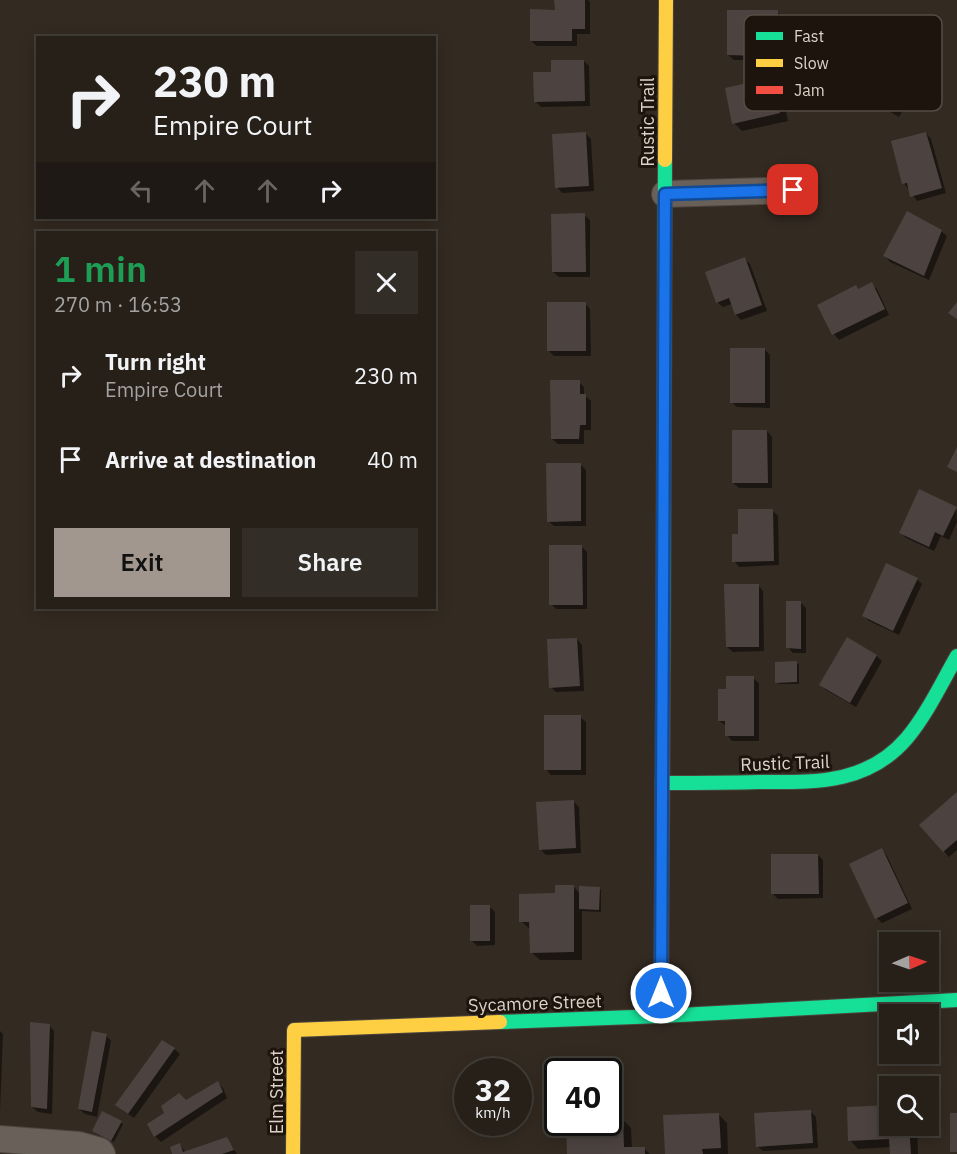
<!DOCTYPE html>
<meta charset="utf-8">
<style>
:root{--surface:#262019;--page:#322d26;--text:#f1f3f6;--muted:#a4a3a2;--line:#423e38;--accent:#a2978e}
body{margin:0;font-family:"IBM Plex Sans",sans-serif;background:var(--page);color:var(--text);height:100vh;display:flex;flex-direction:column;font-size:22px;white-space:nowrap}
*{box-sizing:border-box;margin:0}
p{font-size:20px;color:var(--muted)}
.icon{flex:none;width:33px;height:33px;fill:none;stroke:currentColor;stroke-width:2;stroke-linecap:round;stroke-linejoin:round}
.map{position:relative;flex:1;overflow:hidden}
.panel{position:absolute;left:36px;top:231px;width:400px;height:378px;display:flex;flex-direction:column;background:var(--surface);border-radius:0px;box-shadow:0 3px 15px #0003,0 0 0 2px var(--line)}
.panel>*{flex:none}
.top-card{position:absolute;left:36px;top:36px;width:400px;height:183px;border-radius:0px;box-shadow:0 3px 15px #0003,0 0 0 2px var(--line);background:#262019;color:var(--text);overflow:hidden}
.needle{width:39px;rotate:88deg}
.controls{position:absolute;left:879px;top:932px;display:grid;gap:12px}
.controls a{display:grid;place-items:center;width:60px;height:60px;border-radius:0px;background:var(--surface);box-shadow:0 3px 15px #0003,0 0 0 2px var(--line);font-size:30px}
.speed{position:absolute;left:454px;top:1058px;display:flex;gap:12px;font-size:30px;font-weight:700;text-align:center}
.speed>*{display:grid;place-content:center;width:78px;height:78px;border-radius:50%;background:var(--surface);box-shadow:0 3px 15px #0003,0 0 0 2px var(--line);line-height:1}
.speed small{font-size:15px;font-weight:400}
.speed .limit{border:3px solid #111;border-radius:9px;background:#fff;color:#111}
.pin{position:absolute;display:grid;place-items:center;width:51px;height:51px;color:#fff;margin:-26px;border-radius:12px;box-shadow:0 3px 9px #0006}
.me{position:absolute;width:66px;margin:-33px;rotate:0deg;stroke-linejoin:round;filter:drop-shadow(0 0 4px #0008)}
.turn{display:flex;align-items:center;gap:21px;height:126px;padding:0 18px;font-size:27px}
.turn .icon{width:78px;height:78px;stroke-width:2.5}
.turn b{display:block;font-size:42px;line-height:51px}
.lanes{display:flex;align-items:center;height:57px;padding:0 18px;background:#0003;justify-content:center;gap:30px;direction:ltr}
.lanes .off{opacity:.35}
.round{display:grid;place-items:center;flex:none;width:63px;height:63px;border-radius:0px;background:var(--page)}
.headline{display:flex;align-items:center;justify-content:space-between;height:102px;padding:0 18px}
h1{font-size:36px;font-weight:600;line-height:45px;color:#1e9e55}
.button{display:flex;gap:12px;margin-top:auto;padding:12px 18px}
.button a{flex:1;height:69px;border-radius:0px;background:var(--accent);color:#111;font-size:24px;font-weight:600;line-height:69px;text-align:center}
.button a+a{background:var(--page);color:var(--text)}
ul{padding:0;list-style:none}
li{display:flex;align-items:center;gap:18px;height:84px;padding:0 18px}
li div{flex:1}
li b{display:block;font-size:22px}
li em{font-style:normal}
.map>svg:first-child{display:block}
.shadow{fill:#0007}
.building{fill:#4c4341}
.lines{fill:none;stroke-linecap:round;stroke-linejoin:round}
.street-casing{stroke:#4d453d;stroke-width:28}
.fast-casing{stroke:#4d453d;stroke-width:16}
.slow-casing{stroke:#4d453d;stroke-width:16}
.jam-casing{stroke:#4d453d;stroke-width:16}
.street{stroke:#686059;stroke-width:26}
.fast{stroke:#16e098;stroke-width:14}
.slow{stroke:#ffcf43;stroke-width:14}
.jam{stroke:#f24e42;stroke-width:14}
.route-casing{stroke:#114b97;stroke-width:15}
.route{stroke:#1a73e8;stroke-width:10}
.labels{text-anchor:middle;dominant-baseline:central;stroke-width:6;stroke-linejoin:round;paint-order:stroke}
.street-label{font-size:18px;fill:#ded2c8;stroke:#1c140d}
.key{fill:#1c140d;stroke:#564d45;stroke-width:1.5}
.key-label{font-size:16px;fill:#ded2c8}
</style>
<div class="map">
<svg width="957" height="1154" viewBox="0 0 957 1154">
<rect width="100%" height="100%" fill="#332a21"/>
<path class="shadow" d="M556,0H588L590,2V34H577V46H537L531,41L556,11Z
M777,12L783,17V43H765V60H734L728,55Z
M584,61L589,66L590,106L541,107L535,101L552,74Z
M795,74L804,82L809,106L786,112L788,121L742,131L734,123Z
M844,83L909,84L915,89L899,117L850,88Z
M926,133L931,139L946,193L917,201L904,183Z
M586,134L591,139L594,191L562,193L557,187Z
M584,215L590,220V277H559L553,272Z
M941,231L947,236L929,280L890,262L885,256Z
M745,259L750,264L767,311L741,320L736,315L732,304L723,307L717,302Z
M871,284L877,289L889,315L839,340L834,334L819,305Z
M585,303L590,309L591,356H554L549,351Z
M764,349L770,355V408L737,407L731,402Z
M579,382L584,387V395L591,401V430H584V444H558L552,439Z
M767,431L772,437V488H739L733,483Z
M580,464L586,470V526H554L548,521Z
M956,508L957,522L949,540L941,536L934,551L906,538L901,533Z
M773,511L778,516L779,565L739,567L734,561L739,535Z
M582,547L587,552V609H556L551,604Z
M917,579L922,584L899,635L869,621L864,616Z
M758,585L763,591L764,651L733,652L727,647Z
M800,602L806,608V653H793L788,647Z
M577,639L582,645L584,691L556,692L551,687Z
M847,639L877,656L882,661L856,707L826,690L821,685Z
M797,663L799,665V684H779L776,682Z
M753,678L759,683V741H732L727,735V726L719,721L727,691Z
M580,717L586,722V775H551L546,769Z
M957,794V850L949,857L921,826Z
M573,801L579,807L581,853L546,855L540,849Z
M882,850L887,856L912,909L882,923L877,918Z
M818,855L823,860V898L778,899L772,893Z
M573,886L580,894L599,888L601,890V912L582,911V960H540L531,952V930L521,921L556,895Z
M490,907L495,912V945L477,946L471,940Z
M49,1025L54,1031L52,1114L38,1112L32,1107Z
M0,1031L3,1034L0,1111Z
M106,1035L111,1041L97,1117L85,1114L79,1109Z
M174,1049L180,1054L134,1118L122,1110Z
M218,1083L223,1088L227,1098L161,1142L155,1136L149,1125Z
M810,1111L816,1117L818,1148L763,1151L757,1146Z
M718,1114L727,1123L728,1154H667Z
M622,1119L631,1128L632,1148H644L650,1154H568L567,1122H609V1120Z
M121,1122L123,1124L114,1142L96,1133Z
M890,1125H917L918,1154H892L891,1147L858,1149L850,1140Z
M227,1139L237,1154H174L180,1145L186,1153Z"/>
<path class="building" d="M554,0H585V29H572V41H530V9L555,10Z
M727,10H778V38H760V56L727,55Z
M859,54L910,83L893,112L842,83Z
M551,60H584L585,101L534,102L533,72H551Z
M796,72L802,98L778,103L780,113L732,124L725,88Z
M586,132L589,186L555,188L552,134Z
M926,132L942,188L910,197L907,183L902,184L891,141Z
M907,211L942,230L924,276L883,256Z
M585,213L586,272H552L551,214Z
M745,257L762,305L735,315L729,298L716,303L705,272Z
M872,282L885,309L832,335L817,305L856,285L858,289Z
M547,302H586V351H547Z
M957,302V319L948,313Z
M730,348H765V403H730Z
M550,380H580V394H586V425H580L579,439H551Z
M732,430H767L768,483H732Z
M957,447V472L947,467Z
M546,463H581V521L547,522Z
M919,489L957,507L943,536L935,532L929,547L899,533Z
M738,509H773L774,561L732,562V534H738Z
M549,545H582L583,605H549Z
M886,563L918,578L893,631L862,616Z
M724,584H759V647H726Z
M786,601H801V649L786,648Z
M847,637L877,655L850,703L819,685Z
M577,638L580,686L549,688L547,639Z
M797,661V682L775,683V662Z
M726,676H754V736H725V721H718V689H726Z
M544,715H581V770H544Z
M957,792V840L943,852L919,825Z
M574,800L576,848L539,850L536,802Z
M882,848L908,903L875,919L849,864Z
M771,854H818L819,894H771Z
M555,885H574V952L530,953L529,922H519V894L555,893Z
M579,886L600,887L599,910L579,909Z
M470,905H490V941H470Z
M30,1022L50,1024L47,1109L31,1107Z
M92,1031L107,1034L92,1112L78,1109Z
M162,1040L175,1048L128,1114L115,1105Z
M218,1081L223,1092L154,1137L147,1124L164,1113L161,1106L179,1093L186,1100Z
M890,1105V1125H909L911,1154H890L889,1139L848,1141L847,1107Z
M811,1110L813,1143L756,1147L754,1113Z
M102,1111L122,1121L111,1141L92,1131Z
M719,1113L721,1148L702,1149L703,1154H665L663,1115Z
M950,1113H957V1152H950Z
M609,1118H623L624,1147H645V1154H567L566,1122H609Z
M227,1137L234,1150L222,1154H172L170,1147L180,1143L183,1152Z"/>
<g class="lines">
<defs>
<path id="street" d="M665,194L793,190
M0,1139L79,1145L100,1151L102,1154"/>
<path id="fast" d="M663,684L665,160
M662,783C694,783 726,783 759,782C814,782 867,785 907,738C927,714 941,684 957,656
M500,1022L661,1016L957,1000"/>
<path id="slow" d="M665,160L666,0
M293,1154L294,1030L500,1022"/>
<path id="jam" d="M661,1016L663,684"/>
</defs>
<use href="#street" class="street-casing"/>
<use href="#fast" class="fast-casing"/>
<use href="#slow" class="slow-casing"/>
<use href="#jam" class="jam-casing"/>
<use href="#street" class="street"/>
<use href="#fast" class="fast"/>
<use href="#slow" class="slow"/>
<use href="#jam" class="jam"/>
</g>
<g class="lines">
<defs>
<path id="route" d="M661,993L665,194L793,190"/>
</defs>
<use href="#route" class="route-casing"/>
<use href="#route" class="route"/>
</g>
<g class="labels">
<g class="street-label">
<text transform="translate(647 122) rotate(-90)">Rustic Trail</text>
<text transform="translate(785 763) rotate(-2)">Rustic Trail</text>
<text transform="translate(535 1003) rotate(-2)">Sycamore Street</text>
<text transform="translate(276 1092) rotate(-90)">Elm Street</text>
</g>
</g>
<rect x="744" y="15" width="198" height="96" rx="9" class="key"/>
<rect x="756" y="32" width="27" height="8" fill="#16e098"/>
<rect x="756" y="59" width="27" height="8" fill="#ffcf43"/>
<rect x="756" y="86" width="27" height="8" fill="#f24e42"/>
<g class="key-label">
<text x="794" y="42">Fast</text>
<text x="794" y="69">Slow</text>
<text x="794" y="96">Jam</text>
</g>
</svg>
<div class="controls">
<a><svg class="needle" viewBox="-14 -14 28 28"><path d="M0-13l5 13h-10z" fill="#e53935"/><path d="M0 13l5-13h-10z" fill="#a4a3a2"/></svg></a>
<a><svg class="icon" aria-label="sound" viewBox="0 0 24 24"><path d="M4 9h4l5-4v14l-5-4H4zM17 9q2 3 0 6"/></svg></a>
<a><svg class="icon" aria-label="search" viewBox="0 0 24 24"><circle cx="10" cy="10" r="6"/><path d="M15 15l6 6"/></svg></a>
</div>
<div class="speed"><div>32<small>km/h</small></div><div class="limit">40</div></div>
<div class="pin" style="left:793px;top:190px;background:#d93025"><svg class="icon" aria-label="arrive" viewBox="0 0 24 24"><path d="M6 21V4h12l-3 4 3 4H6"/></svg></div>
<svg class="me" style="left:661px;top:993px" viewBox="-20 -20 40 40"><circle r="17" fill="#1a73e8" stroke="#fff" stroke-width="3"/><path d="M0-11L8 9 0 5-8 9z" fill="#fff"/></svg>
<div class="top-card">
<div class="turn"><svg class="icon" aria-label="right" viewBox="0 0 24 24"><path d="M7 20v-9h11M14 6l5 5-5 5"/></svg><div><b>230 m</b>Empire Court</div></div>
<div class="lanes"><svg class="icon off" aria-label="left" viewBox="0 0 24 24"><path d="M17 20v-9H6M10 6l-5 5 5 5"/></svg><svg class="icon off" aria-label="ahead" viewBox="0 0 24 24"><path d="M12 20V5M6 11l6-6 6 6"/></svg><svg class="icon off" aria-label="ahead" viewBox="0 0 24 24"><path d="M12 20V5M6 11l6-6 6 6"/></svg><svg class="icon" aria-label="right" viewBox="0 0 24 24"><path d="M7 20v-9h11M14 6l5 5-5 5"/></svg></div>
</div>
<section class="panel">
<div class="headline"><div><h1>1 min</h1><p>270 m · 16:53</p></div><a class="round"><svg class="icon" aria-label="close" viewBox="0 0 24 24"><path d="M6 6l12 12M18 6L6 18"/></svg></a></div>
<ul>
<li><svg class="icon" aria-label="right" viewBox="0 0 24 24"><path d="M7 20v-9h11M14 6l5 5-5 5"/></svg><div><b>Turn right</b><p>Empire Court</p></div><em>230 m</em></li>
<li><svg class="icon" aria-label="arrive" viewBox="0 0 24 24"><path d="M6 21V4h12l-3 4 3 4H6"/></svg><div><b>Arrive at destination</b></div><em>40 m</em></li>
</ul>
<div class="button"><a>Exit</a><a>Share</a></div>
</section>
</div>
